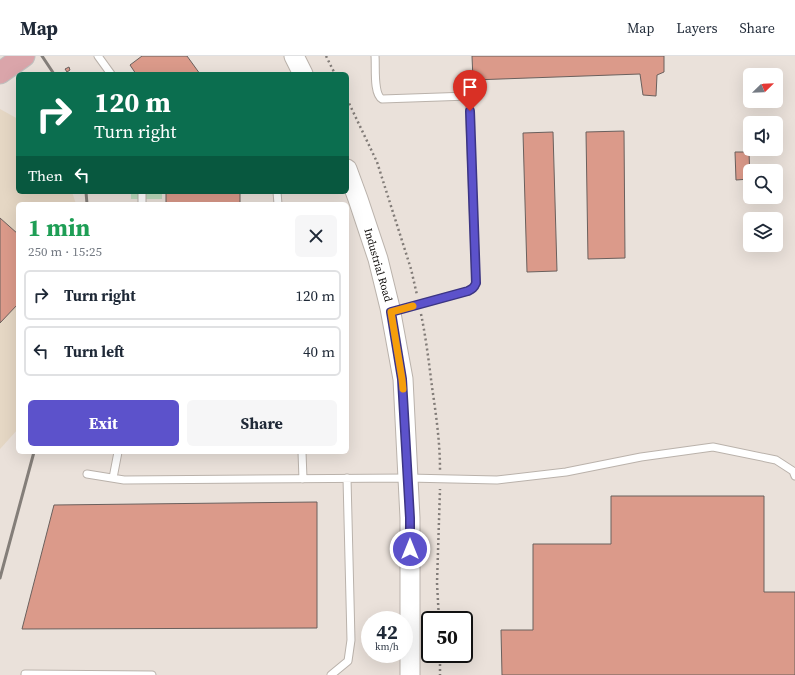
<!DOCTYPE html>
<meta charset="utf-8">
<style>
:root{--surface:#fff;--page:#f6f6f7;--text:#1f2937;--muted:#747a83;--line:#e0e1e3;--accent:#5c52cb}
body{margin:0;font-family:"Source Serif 4",serif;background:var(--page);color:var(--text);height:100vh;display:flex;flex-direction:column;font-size:15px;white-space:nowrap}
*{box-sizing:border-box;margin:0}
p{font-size:13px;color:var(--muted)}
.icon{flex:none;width:22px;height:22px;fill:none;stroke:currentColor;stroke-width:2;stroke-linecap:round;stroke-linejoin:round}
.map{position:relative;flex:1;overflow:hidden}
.side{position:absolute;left:16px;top:146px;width:333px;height:252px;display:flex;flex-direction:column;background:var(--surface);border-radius:6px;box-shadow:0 4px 16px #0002}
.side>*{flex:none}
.top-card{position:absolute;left:16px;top:16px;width:333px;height:122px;border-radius:6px;box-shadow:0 4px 16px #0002;background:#0b6e4f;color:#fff;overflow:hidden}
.needle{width:26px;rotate:67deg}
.buttons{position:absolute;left:743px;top:12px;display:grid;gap:8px}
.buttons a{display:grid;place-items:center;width:40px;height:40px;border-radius:6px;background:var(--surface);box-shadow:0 4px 16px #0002;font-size:20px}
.speed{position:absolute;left:361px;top:555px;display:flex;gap:8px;font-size:20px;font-weight:700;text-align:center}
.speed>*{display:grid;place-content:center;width:52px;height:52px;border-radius:50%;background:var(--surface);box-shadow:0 4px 16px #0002;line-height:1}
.speed small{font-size:10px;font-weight:400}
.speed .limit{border:2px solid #111;border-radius:6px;background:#fff;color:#111}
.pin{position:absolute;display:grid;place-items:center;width:34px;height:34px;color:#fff;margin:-41px -17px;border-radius:50% 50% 50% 0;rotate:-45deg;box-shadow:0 0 4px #0007}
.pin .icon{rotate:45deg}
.me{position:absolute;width:44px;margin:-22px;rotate:0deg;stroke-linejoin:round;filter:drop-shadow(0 0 3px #0008)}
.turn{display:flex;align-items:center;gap:14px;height:84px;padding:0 12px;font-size:18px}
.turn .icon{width:52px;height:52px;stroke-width:2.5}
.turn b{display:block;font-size:28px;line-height:34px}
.then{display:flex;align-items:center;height:38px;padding:0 12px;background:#0003;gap:8px;font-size:15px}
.round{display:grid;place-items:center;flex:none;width:42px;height:42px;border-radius:6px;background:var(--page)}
.overview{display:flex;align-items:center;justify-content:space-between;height:68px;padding:0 12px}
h1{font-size:24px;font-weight:700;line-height:30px;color:#1e9e55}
.cta{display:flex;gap:8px;margin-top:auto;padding:8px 12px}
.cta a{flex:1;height:46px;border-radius:6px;background:var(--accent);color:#fff;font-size:16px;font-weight:700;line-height:46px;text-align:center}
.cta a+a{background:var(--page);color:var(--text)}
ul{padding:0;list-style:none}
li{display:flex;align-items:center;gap:12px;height:50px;margin:0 8px 6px;padding:0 4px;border:2px solid var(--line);border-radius:6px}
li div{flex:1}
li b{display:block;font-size:15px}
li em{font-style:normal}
header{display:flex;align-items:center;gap:24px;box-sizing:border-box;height:56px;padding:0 20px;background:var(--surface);border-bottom:1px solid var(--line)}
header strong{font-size:19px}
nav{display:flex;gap:22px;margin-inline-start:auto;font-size:14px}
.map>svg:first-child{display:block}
.industrial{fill:#e5d7c4}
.green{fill:#bddbbd}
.building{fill:#db9a8a;stroke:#6a605d}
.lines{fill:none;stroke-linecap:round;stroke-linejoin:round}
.service-casing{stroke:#bab2ab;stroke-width:9}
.secondary-casing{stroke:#bab2ab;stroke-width:21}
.primary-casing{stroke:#c0c0bf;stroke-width:23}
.path{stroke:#827c78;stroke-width:2.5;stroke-dasharray:2 3;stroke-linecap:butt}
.service{stroke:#fff;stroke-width:7}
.secondary{stroke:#fff;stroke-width:19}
.primary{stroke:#daa5aa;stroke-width:21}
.rail{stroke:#847e79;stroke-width:3}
.route-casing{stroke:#3c3584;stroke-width:10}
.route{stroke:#5c52cb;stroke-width:7}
.slow{stroke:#f59e0b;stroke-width:7}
.labels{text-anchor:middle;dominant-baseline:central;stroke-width:3.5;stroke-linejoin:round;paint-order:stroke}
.street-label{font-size:11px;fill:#0e0b09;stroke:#fff}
</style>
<header>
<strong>Map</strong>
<nav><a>Map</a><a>Layers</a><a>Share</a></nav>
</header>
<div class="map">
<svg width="795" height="619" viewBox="0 0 795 619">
<rect width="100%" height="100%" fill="#eae1da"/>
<path class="industrial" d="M0,53L18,63V136H72L76,148H18V373L0,393Z"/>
<path class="green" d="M131,136H162V143H131Z"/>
<path class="building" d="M142,0H187L200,18H136L130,9Z
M472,0H664V16L657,19L656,40L643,39L640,18L473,24Z
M69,11L70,14L67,16L65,13Z
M624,75L625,202L588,203L586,76Z
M553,76L557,215L527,216L523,77Z
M735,96H749L750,123L736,124Z
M166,136H240V148H166Z
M0,162L18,178V248L0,267Z
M611,440H764V536H795V619H502L501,574H533V488H611Z
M317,446V572L22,573L54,449Z"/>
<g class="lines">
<defs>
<path id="service" d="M98,0L111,18
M375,0C376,11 373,38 382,43L469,40L476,227C474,232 472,233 468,235L391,256
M277,136L278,148
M142,148V136
M302,396L303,423
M87,418L124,424L408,422L497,424L566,416L641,401L713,391L776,404L793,415L795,420
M113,422L118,396
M25,618L152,619
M331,619L348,605L351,584L347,422"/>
<path id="secondary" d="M294,0L303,18
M347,113L358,143L378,203L390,252L403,323L410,462V619"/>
<path id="primary" d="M0,17L24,0"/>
</defs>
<use href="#service" class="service-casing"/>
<use href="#secondary" class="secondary-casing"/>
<use href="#primary" class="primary-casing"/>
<path class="path" d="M326,0L335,18
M347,43L377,106L411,213L417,239
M421,258C426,282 429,307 432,331C436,358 440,386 440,414
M439,564L437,527L440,433
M440,598V619"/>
<use href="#service" class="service"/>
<use href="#secondary" class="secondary"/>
<use href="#primary" class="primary"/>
<path class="rail" d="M42,0L54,18
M86,136L87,148
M0,522L34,396"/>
</g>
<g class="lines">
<defs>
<path id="route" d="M410,493V462L402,323L391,256L468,235C472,233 474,232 476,227L470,55"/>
</defs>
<use href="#route" class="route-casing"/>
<use href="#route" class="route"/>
<path class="slow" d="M403,333L402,323L391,256L413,250"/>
</g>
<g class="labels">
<g class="street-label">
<text transform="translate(378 209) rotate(74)">Industrial Road</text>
</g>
</g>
</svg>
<div class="buttons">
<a><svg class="needle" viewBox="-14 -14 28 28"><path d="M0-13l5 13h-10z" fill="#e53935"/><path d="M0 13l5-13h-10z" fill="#747a83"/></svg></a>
<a><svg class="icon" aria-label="sound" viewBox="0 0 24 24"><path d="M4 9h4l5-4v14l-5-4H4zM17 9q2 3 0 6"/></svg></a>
<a><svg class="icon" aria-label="search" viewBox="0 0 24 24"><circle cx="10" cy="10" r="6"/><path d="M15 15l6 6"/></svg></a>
<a><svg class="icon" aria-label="layers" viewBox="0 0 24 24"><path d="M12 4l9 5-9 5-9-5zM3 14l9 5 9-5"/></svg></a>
</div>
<div class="speed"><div>42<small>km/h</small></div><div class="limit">50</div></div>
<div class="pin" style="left:470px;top:55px;background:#d93025"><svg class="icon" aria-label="arrive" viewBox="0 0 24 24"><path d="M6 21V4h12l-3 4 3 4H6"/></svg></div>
<svg class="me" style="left:410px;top:493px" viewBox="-20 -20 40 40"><circle r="17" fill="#5c52cb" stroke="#fff" stroke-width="3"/><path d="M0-11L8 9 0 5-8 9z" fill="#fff"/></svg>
<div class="top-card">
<div class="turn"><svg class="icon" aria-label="right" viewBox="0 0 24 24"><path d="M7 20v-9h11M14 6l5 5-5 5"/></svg><div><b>120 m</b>Turn right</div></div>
<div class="then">Then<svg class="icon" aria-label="left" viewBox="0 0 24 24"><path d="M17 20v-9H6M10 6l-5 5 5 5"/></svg></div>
</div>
<section class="side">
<div class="overview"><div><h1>1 min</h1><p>250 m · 15:25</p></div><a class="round"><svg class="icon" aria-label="close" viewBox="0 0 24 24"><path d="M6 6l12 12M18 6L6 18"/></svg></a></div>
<ul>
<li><svg class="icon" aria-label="right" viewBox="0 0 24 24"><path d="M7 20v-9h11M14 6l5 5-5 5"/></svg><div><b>Turn right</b></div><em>120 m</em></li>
<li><svg class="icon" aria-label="left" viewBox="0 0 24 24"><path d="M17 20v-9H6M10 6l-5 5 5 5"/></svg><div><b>Turn left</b></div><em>40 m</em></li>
</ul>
<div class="cta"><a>Exit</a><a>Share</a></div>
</section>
</div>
